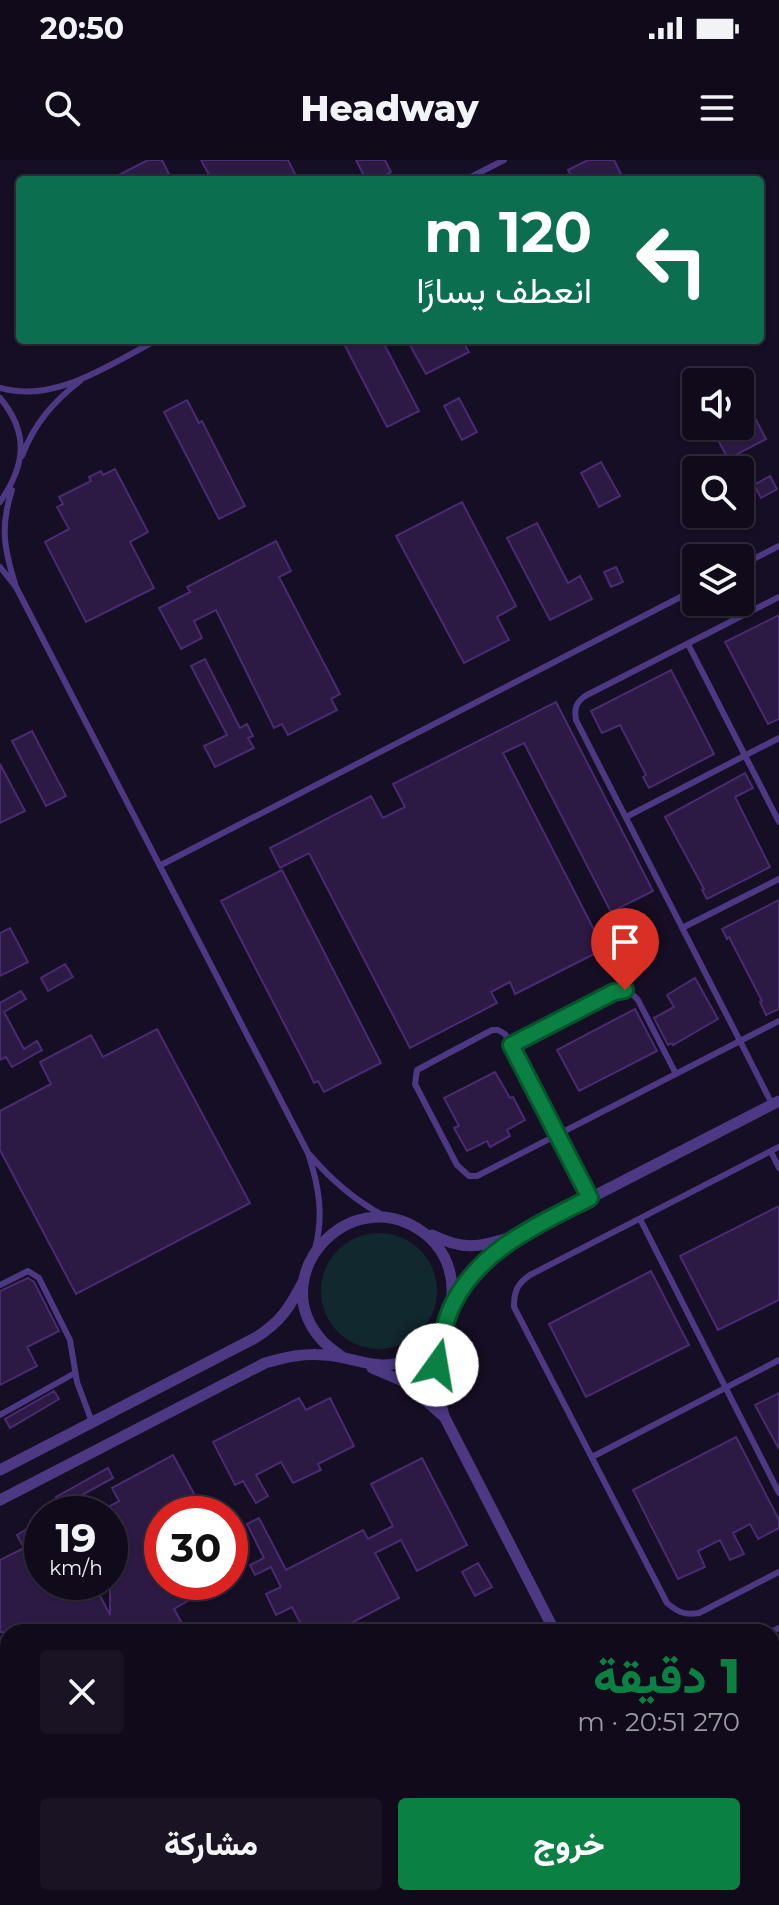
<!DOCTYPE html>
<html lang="ar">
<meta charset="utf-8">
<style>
:root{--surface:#100a1b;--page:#191324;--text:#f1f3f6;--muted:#9c9aa3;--line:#302b3a;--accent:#0b8043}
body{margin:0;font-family:Montserrat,Vazirmatn,sans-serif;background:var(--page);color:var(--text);direction:rtl;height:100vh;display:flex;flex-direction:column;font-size:30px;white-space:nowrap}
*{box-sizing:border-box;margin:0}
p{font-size:26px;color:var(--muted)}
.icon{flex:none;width:44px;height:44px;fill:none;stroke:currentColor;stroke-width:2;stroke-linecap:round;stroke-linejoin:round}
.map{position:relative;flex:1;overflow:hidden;direction:ltr}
.sheet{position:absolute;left:0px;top:1464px;width:780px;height:282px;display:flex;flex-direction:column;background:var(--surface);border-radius:24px 24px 0 0;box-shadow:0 2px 6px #0004,0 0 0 2px var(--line);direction:rtl}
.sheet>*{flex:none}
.guide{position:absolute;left:16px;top:16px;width:748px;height:168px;border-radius:8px;box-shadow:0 2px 6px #0004,0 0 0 2px var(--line);direction:rtl;background:#0b6e4f;color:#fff;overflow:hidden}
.controls{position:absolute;left:682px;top:208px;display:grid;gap:16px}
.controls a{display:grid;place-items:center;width:72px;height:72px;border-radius:8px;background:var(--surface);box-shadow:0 2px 6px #0004,0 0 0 2px var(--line);font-size:40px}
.speed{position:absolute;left:24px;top:1336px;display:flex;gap:16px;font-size:40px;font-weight:700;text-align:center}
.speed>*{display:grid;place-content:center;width:104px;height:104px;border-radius:50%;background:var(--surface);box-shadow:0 2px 6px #0004,0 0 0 2px var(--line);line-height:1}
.speed small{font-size:20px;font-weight:400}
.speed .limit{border:12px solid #d22;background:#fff;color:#111}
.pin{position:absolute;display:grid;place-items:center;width:68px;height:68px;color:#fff;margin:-82px -34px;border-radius:50% 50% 50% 0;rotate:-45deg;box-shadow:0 0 8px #0007}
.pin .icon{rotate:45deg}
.me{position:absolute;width:88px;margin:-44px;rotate:13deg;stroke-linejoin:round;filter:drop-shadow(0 0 6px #0008)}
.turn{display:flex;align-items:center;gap:28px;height:168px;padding:0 40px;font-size:36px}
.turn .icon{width:104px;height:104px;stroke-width:2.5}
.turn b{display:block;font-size:56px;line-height:68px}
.round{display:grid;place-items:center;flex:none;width:84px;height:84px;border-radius:8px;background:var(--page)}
.summary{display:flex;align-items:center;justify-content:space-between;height:136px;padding:0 40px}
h1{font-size:48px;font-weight:800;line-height:60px;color:var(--accent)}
.cta{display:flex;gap:16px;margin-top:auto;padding:16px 40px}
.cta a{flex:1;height:92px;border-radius:8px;background:var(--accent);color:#fff;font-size:32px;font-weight:800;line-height:92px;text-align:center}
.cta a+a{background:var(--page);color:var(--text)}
.status{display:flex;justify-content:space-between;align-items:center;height:56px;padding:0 40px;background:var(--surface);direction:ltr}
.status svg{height:22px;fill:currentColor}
header{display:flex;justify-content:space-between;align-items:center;height:104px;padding:0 40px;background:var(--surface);font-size:36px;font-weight:800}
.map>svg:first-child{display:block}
.green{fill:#11282e}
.building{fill:#2c1a45;stroke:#492b71;stroke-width:2}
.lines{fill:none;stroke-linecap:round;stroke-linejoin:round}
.lane{stroke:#4c3883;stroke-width:6}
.street{stroke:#4c3883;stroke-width:11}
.route-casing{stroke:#07532c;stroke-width:20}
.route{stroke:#0b8043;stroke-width:14}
</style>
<div class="status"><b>20:50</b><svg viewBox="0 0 49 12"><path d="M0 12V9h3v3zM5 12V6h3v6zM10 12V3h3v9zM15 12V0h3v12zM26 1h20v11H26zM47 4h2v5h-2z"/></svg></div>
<header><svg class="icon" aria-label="menu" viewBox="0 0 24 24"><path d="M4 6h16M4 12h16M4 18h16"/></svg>Headway<svg class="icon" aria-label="search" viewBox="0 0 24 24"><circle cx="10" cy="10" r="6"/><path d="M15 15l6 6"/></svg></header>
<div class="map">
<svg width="779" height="1745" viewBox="0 0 779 1745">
<rect width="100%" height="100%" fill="#160e24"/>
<path class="green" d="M321 1131a58 58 0 1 1 116 0a58 58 0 1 1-116 0Z"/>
<path class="building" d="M148,0H162L172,20H109Z
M201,0H288L298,20H212Z
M356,0H385L391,12L376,20H366Z
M588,0H614L624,20H573L568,10Z
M342,180H382L419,251L387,267Z
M407,180H462L469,192L426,214Z
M459,238L477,272L462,280L444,246Z
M187,240L199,263L202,261L245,346L219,359L164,252Z
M755,258L766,279L728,299L717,278Z
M601,302L620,336L599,347L581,313Z
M115,309L148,372L130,382L154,428L86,462L45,382L69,369L57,347L63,344L59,337L91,321L89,317L101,311L103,315Z
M770,316L777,329L761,338L754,325Z
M462,342L516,446L497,457L509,480L464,503L396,376Z
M537,363L568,423L580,416L592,439L550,460L507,378Z
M276,381L291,411L279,417L340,534L331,539L337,550L288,575L282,564L274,568L216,450L194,461L202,478L181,489L159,448L190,432L187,427Z
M616,407L623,422L611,427L604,412Z
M779,455V559L768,564L725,482Z
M205,499L240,568L247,564L253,576L248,578L254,588L215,607L204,586L227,575L191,506Z
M671,510L714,594L649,628L643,617L646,615L620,565L602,573L591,551Z
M556,542L653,731L611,752L524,583L503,593L604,789L515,834L510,822L491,832L497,843L410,888L309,693L280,708L270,688L371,636L383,658L405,647L393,624Z
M32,571L66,636L46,646L12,581Z
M0,604L25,651L0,663Z
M745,613L753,628L735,637L770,707L707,739L702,730L704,729L665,657Z
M282,710L381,903L324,932L318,921L314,923L310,914L221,741Z
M779,740V849L766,855L760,842L762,841L729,777L727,779L722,769Z
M10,768L28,802L0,816V773Z
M65,804L73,817L48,831L41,818Z
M695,818L718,859L673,885L672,883L668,885L654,858L674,847L667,835Z
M21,831L26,839L4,852L24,889L37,881L42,890L12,907L6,897L0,900V843Z
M635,849L657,891L579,931L557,890Z
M157,869L250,1043L76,1134L0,990V951L51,924L40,902L91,875L103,897Z
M495,912L510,938L513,937L525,960L507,970L510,976L490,987L487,981L467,991L454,968L459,966L444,938Z
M779,1046V1140L718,1170L680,1096Z
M651,1111L689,1185L586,1237L549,1164Z
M28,1118L34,1122L59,1171L27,1187L37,1206L0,1225V1131Z
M54,1231L59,1239L10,1268L5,1259Z
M779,1233V1289L755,1245Z
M299,1238L306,1250L330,1238L354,1286L318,1304L321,1310L293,1323L281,1302L256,1315L268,1336L256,1343L243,1321L235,1325L213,1282Z
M736,1277L779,1360V1368L758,1379L750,1364L733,1373L744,1394L730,1400L720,1380L698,1391L705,1407L678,1419L633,1330Z
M173,1295L205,1354H162V1422H210L188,1434L191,1439L174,1449L183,1465L171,1472H0V1400L24,1388L17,1375L32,1366L42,1384V1422H93L110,1455V1346L119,1341L112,1328Z
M422,1298L467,1385L417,1411L401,1380L375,1393L399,1438L334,1472H305L292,1447L276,1455L266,1434L281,1427L271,1407L255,1415L250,1405L264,1398L247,1364L259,1358L286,1410L363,1370L368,1379L393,1366L371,1324Z
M108,1308L113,1318L62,1346L56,1337Z
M478,1403L492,1427L475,1436L462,1412Z"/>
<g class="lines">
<path class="lane" d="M465,20L504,0
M0,228C55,244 110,204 157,180
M0,238C30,274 25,306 0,342
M22,296C34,264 53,242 80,221
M12,330C0,366 4,388 15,424
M740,406L779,386
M0,407L16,427L308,993C319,1026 324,1055 315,1089
M779,437L585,536C576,543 574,548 576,560L740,881L779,861
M688,484L779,662
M626,657L779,578
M161,705L696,429
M682,768L779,719
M511,885L614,832C626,830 630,831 638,840L676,914
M779,987L530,1115C517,1124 514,1131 514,1147L667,1443C679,1453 685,1455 699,1453L779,1412
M771,992L779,1008
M310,995C332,1021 354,1040 384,1056
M590,1038L505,874L498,870H492L417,910L415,924L457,1005L469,1016H477L740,881L772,944
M640,1059L779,1333
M0,1125L28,1111L39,1118L70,1180L77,1222L92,1262
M0,1255L75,1213
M592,1297L779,1200
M771,1472L779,1468"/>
<path class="street" d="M432,1075C462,1090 479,1088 511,1077
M452,1145L481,1106L526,1071L779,941
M444,1171C435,1203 435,1224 444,1256L555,1472
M372,1208L405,1222L443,1256
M0,1310L255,1178C281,1162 290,1147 304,1120
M0,1340L265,1203C286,1197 303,1193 325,1195C357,1197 381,1215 413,1197C437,1184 452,1160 452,1133C453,1113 445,1092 430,1078C358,1014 263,1111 320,1178C326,1186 336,1192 344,1198
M694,1738L697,1745"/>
</g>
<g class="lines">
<defs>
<path id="route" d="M437,1205C440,1185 444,1162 453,1144C480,1089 539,1064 590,1038L511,885L614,832L625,830"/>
</defs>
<use href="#route" class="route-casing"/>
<use href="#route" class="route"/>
</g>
</svg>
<div class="controls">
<a><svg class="icon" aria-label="sound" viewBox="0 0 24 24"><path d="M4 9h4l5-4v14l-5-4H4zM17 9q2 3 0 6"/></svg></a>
<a><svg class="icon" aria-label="search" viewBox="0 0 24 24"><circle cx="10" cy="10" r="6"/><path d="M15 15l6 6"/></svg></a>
<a><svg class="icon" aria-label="layers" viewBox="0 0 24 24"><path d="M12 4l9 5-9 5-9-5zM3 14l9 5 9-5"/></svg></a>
</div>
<div class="speed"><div>19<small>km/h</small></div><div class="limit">30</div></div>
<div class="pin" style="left:625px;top:830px;background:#d93025"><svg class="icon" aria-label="arrive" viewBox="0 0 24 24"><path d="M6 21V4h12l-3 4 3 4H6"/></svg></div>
<svg class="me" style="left:437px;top:1205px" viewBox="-20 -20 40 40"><circle r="19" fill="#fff"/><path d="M0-13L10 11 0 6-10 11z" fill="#0b8043"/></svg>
<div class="guide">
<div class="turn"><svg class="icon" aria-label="left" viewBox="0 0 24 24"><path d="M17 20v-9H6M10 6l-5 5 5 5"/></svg><div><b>120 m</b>انعطف يسارًا</div></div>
</div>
<section class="sheet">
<div class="summary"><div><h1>1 دقيقة</h1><p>270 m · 20:51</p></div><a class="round"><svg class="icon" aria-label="close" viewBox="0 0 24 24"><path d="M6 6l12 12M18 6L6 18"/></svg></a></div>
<div class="cta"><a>خروج</a><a>مشاركة</a></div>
</section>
</div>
